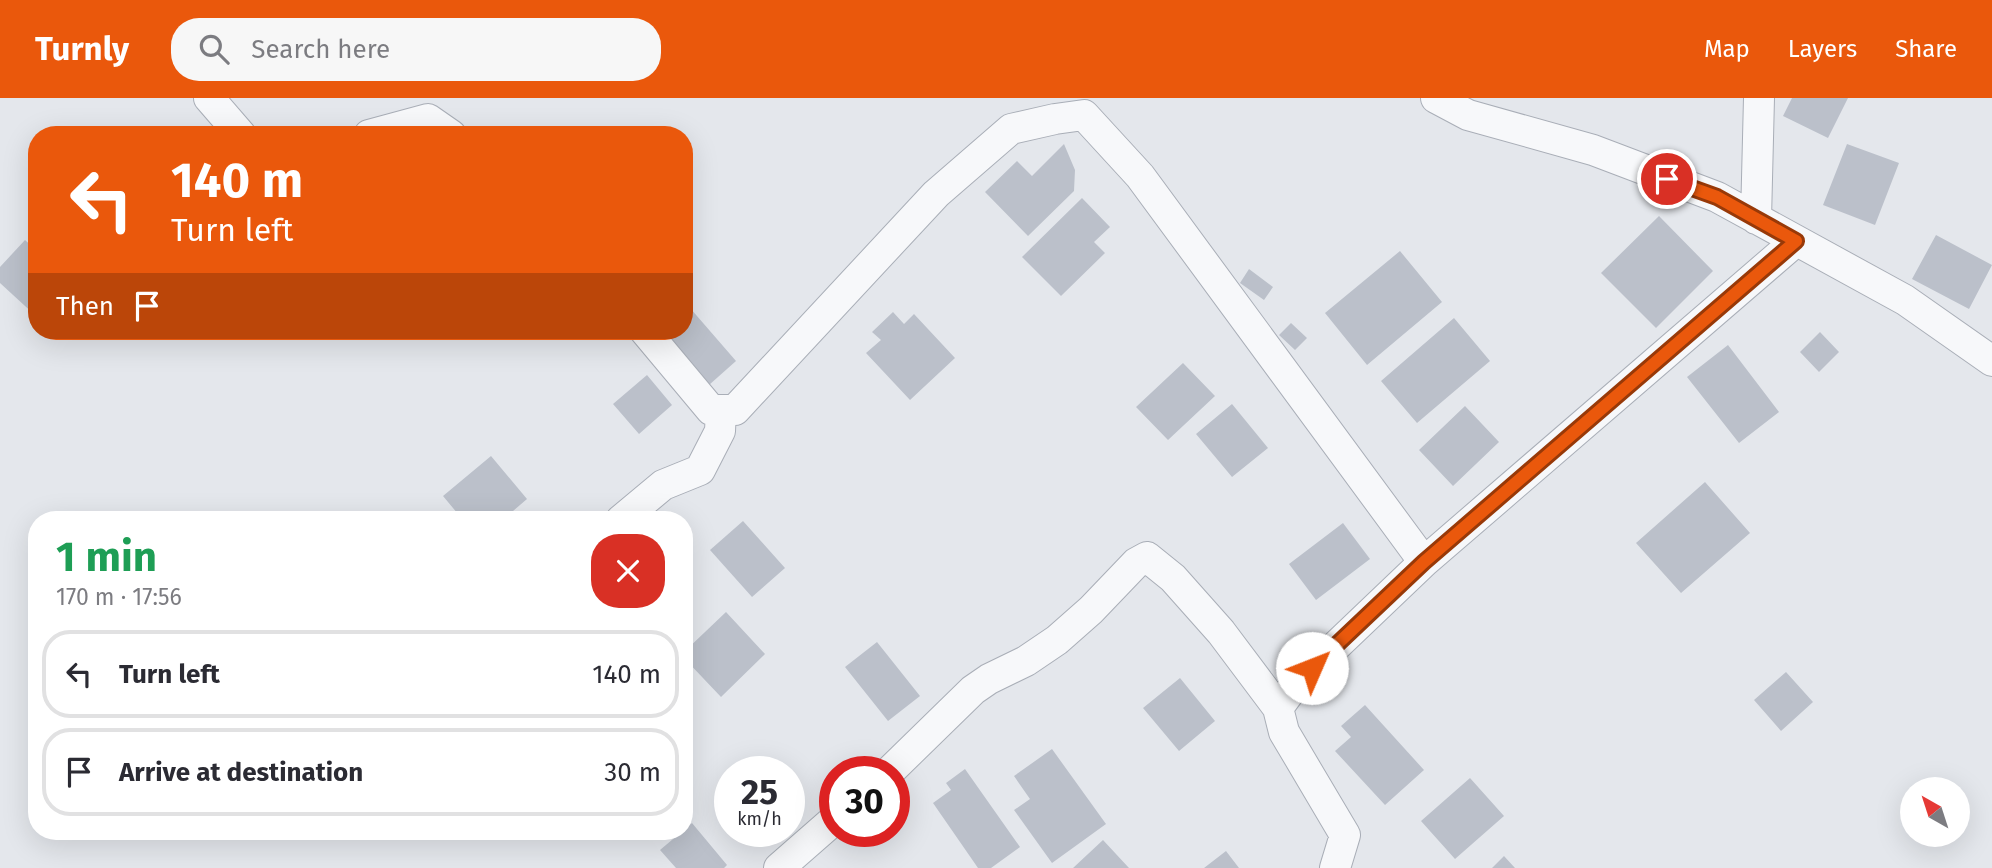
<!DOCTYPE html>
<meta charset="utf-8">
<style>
:root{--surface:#fff;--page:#f7f7f7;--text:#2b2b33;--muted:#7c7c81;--line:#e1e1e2;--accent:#ea580c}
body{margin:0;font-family:"Fira Sans",sans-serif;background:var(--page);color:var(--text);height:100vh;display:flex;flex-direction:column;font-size:26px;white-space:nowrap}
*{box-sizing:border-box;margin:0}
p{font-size:23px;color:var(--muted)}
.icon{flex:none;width:38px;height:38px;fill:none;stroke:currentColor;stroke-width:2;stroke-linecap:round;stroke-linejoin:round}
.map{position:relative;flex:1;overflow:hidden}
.sheet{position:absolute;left:28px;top:413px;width:665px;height:329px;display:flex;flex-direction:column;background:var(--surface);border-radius:28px;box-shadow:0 7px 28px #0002}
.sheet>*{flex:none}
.hud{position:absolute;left:28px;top:28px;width:665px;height:214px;border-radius:28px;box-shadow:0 7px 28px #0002;background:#ea580c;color:#fff;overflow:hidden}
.needle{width:46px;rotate:321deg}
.fabs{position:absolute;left:1900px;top:679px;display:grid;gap:14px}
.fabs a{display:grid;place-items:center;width:70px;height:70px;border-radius:50%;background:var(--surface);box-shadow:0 7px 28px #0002;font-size:35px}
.speed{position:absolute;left:714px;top:658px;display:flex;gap:14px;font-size:35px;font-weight:700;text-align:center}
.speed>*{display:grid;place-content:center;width:91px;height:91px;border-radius:50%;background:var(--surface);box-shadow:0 7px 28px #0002;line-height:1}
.speed small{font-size:18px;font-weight:400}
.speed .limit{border:10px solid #d22;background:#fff;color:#111}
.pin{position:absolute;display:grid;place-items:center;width:60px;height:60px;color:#fff;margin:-30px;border:4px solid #fff;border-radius:50%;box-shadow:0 2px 7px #0007}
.me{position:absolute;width:77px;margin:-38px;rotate:46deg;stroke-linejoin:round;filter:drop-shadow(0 0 5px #0008)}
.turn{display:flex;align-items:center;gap:24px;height:147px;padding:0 28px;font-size:32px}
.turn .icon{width:91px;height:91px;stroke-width:2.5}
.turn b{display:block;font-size:49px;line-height:60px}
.then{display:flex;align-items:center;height:66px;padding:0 28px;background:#0003;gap:14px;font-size:26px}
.round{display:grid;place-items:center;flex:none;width:74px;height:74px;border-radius:28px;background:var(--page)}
.head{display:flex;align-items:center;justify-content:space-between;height:119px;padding:0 28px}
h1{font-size:42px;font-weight:700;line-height:52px;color:#1e9e55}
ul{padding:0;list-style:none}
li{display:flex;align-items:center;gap:21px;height:88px;margin:0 14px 10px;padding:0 14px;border:4px solid var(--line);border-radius:28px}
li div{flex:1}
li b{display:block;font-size:26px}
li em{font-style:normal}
header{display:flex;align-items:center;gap:42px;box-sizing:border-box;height:98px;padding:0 35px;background:var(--accent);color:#fff}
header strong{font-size:33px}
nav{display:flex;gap:38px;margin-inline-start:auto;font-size:24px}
.search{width:490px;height:63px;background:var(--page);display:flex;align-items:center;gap:18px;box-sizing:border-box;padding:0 24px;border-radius:28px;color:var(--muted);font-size:26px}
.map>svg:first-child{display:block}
.building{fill:#bbc0ca}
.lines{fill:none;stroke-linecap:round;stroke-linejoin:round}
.minor-casing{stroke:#a9aeb7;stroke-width:32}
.minor{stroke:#f7f8fa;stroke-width:30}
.route-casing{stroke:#983908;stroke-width:18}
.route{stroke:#ea580c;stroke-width:12}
</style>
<header>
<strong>Turnly</strong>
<div class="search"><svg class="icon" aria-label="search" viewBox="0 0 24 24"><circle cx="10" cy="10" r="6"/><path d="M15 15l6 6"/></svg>Search here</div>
<nav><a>Map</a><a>Layers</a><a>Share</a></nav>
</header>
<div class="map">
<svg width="1992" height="770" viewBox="0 0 1992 770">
<rect width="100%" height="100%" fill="#e4e7ec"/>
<path class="building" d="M1792,0H1848L1828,40L1783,18Z
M1064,46L1075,72L1074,93L1028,138L985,94L1017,63L1032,78Z
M1847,46L1899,65L1875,127L1823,107Z
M1082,100L1110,129L1094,144L1105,155L1061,198L1022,159Z
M1659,118L1713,173L1656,230L1601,175Z
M1936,137L1992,167L1969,211L1912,181Z
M25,142L37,153V219L0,185V169Z
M1400,153L1442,204L1367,267L1325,215Z
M1249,171L1273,189L1264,202L1240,185Z
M684,203L736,263L709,287L662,233H684Z
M893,214L904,226L914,216L955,260L910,302L866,255L881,242L872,234Z
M1454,220L1490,263L1417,325L1381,283Z
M1291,225L1307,240L1295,252L1279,237Z
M1820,234L1839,254L1819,274L1800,254Z
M1728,247L1779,314L1739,345L1687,279Z
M1183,265L1215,298L1168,342L1136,309Z
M647,277L672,307L639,336L613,306Z
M1232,306L1268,350L1232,379L1196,336Z
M1465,308L1499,344L1453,388L1419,352Z
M491,358L527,401L513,413L520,422H463L443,398Z
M1705,384L1750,435L1681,495L1636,445Z
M743,423L785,470L752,499L710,452Z
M1343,425L1370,461L1316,502L1289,466Z
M726,514L765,556L721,599L684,560V554Z
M877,544L920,598L888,623L845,569Z
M1786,574L1813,604L1781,633L1754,602Z
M1180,580L1215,623L1179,653L1143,610Z
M1365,607L1424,672L1385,707L1335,653L1351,639L1341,628Z
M1052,651L1106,726L1052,765L1014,712L1030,701L1014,678Z
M965,671L1020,749L991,770H978L933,705L951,692L946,685Z
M1470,680L1504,718L1455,761L1421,723Z
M692,725L727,767L724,770H676L660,752Z
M1103,742L1129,770H1073Z
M1226,753L1239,770H1204Z
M1504,758L1515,770H1492Z"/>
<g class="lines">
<defs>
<path id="minor" d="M209,0L241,37
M1436,0L1468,17L1593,52L1717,99L1905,202L1992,263
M369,37L428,21L451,37
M1756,121L1759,0
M645,233L711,312H735L936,96L1011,31L1055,21L1084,17L1140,78L1424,464L1796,143
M621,422L663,387L700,372L720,333L721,312
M889,674L973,592L989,581L1026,563L1057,542L1091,512L1136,465L1147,459L1173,480L1221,534L1278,610
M779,770L835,721
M1335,770L1345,737L1284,634L1278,610L1294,588L1424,464"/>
</defs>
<use href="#minor" class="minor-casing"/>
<use href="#minor" class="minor"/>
</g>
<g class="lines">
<defs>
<path id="route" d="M1312,570L1424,464L1796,143L1717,99L1667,81"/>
</defs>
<use href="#route" class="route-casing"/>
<use href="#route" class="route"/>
</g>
</svg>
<div class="fabs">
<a><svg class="needle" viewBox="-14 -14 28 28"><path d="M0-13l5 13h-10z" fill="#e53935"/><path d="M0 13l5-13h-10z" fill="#7c7c81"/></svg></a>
</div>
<div class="speed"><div>25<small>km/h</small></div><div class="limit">30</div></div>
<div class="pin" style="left:1667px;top:81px;background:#d93025"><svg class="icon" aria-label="arrive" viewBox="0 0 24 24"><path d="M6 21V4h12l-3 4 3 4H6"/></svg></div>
<svg class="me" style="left:1312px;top:570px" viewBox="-20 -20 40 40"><circle r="19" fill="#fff"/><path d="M0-13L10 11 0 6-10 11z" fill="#ea580c"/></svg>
<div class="hud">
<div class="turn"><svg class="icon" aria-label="left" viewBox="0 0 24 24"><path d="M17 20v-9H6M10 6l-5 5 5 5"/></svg><div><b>140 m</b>Turn left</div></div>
<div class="then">Then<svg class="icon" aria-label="arrive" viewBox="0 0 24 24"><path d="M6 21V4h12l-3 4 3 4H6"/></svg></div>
</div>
<section class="sheet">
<div class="head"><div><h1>1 min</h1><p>170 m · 17:56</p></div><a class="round" style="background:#d93025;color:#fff"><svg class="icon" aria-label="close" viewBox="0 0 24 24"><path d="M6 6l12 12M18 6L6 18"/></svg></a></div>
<ul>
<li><svg class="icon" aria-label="left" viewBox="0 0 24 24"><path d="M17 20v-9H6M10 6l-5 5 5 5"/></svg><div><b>Turn left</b></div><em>140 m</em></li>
<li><svg class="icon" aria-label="arrive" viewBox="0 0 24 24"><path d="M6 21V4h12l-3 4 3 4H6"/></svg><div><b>Arrive at destination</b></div><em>30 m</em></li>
</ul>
</section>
</div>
